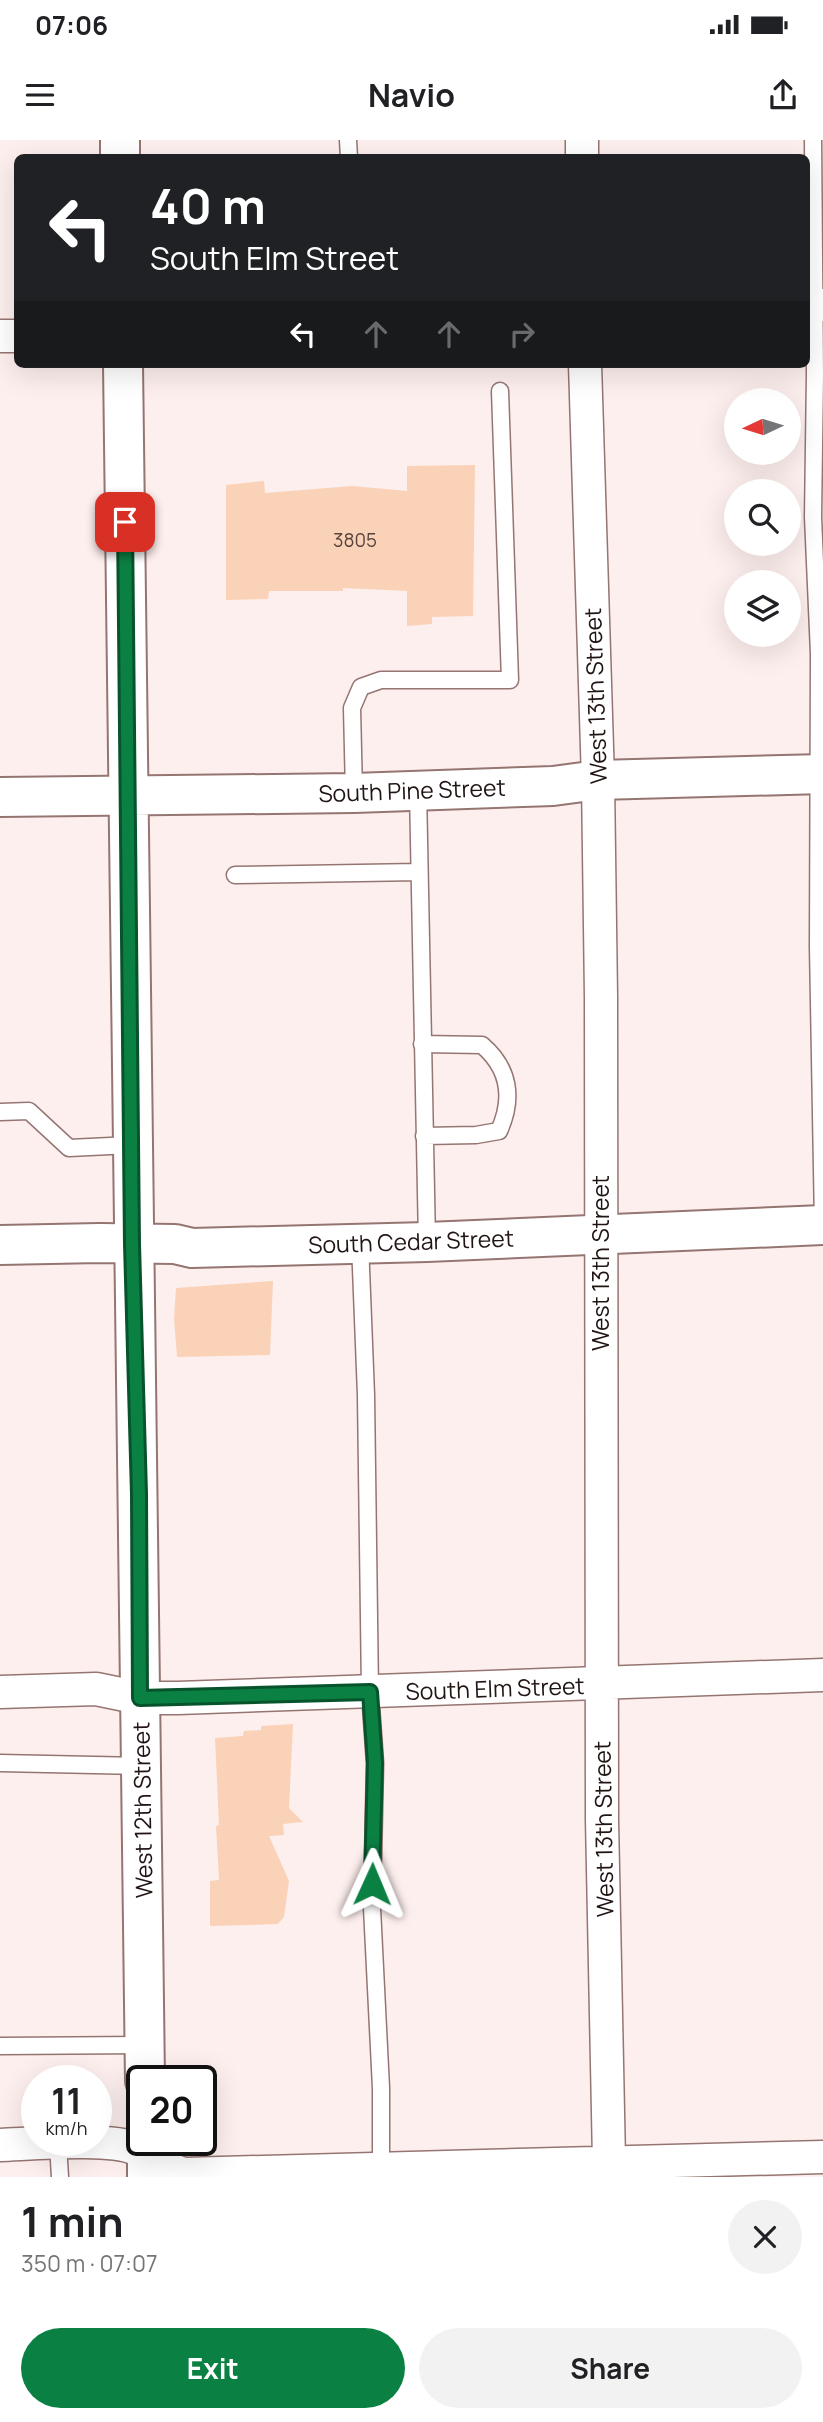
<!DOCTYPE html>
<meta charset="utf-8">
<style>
:root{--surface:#fff;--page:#f2f2f2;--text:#202124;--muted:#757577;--accent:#0b8043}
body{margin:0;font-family:Manrope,sans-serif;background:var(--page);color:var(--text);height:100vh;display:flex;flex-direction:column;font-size:26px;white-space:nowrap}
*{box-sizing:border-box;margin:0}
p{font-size:23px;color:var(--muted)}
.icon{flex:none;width:38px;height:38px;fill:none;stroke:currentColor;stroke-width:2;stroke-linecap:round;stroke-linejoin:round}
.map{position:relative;height:2037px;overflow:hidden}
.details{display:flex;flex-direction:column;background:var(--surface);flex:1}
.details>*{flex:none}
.top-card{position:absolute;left:14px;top:14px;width:796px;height:214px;border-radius:10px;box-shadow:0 7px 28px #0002;background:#202124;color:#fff;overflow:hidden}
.needle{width:46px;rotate:266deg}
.controls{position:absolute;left:724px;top:248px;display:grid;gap:14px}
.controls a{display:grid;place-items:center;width:77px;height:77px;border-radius:50%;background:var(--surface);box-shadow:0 7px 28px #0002;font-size:35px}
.speed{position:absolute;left:21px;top:1925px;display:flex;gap:14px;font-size:35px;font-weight:700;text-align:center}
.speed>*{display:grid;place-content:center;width:91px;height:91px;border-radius:50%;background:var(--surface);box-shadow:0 7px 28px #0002;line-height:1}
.speed small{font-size:18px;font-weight:400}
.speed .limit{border:4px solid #111;border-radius:10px;background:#fff;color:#111}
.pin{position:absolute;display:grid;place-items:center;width:60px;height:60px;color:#fff;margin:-30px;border-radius:14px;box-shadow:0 4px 10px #0006}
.me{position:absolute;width:77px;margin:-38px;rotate:1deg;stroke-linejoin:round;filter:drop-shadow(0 0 5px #0008)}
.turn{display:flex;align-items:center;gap:24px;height:147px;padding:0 21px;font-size:32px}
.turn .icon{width:91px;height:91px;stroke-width:2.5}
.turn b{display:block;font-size:49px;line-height:60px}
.lanes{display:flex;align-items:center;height:66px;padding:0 21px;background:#0003;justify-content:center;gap:35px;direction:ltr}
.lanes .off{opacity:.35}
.round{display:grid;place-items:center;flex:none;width:74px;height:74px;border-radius:37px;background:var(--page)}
.overview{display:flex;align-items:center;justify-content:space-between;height:119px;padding:0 21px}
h1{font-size:42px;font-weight:700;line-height:52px}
.primary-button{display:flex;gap:14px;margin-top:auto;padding:14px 21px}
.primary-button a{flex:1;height:80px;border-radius:42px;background:var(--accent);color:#fff;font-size:28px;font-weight:700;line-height:80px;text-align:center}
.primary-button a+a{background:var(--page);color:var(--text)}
.status{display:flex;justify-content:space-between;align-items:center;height:49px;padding:0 35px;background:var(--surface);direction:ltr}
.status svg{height:19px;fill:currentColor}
header{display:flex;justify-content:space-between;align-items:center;height:91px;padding:0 21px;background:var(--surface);font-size:32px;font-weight:700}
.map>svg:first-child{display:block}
.building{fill:#fad2b8}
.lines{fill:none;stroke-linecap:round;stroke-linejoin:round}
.service-casing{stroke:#957571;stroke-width:19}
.minor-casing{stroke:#957571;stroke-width:35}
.secondary-casing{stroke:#957571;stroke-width:42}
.service{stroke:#fff;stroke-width:16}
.minor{stroke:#fff;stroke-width:32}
.secondary{stroke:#fff;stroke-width:38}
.route-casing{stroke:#07532c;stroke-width:18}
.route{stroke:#0b8043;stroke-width:12}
.labels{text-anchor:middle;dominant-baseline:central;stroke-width:5;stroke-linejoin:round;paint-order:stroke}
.number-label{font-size:19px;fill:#57443d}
.street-label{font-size:23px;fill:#211514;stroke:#fff}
</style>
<div class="status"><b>07:06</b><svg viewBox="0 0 49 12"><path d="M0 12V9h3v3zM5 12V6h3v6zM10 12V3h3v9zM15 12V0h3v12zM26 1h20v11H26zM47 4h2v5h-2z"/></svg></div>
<header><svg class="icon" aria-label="menu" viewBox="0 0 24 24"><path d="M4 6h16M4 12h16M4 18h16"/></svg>Navio<svg class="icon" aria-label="share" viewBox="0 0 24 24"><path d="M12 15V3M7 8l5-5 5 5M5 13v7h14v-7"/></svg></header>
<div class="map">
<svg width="823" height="2037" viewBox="0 0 823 2037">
<rect width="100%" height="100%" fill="#fdefed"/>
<path class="building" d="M475,325L473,476L432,477V484L407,486V451L343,448V451H269L268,459L226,460V345L264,341L265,353L352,346L407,351V326Z
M273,1141L270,1215L177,1217L174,1179L176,1148Z
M293,1584L289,1668L303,1682L283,1684L284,1695L269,1696L289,1741L284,1777L278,1784L210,1786V1741L219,1740L216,1686L219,1685L215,1598L243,1596L244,1591L261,1590V1586Z"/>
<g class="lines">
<defs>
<path id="service" d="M348,0L349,18
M813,0L815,234L813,377L819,514L818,807L823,1084
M418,650L427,1102
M354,653L352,568L361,547L381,540H510L500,251
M235,735L419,732
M422,904L482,905C509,928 514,958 499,991L476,995L424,996
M0,972L29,971L69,1008L131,1005
M360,1103L366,1255L370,1552L375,1623L372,1768L381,1948V2027
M0,1623L141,1626
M0,1906L144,1905
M58,2004L60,2037"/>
<path id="minor" d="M582,0V18
M807,165H823
M0,196H18
M585,224L598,640L601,857L602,1680L609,2021
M0,1552L96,1549L140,1558H178L823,1535
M0,2005C31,2004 111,1997 136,2009C154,2017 164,2028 184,2034L823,2017"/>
<path id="secondary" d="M120,0V18
M123,224L145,1941
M0,657L354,653L553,646L598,640L823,634
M0,1105L100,1103L175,1104L192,1108L427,1102L823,1085
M147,2000V2037"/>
</defs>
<use href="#service" class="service-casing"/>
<use href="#minor" class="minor-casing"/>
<use href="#secondary" class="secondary-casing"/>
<use href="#service" class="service"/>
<use href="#minor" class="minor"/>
<use href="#secondary" class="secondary"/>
</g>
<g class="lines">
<defs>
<path id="route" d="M125,382L132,1104L139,1354L140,1558L370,1552L375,1623L372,1744"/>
</defs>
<use href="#route" class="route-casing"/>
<use href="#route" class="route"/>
</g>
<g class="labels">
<g class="number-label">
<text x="355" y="400">3805</text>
</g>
<g class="street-label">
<text transform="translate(595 556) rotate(-92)">West 13th Street</text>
<text transform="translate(412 650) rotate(-2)">South Pine Street</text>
<text transform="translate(411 1101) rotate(-2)">South Cedar Street</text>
<text transform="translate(600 1123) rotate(-90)">West 13th Street</text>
<text transform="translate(495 1548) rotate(-2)">South Elm Street</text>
<text transform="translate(142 1670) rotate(-91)">West 12th Street</text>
<text transform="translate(603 1689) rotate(-91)">West 13th Street</text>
</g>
</g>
</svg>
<div class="controls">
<a><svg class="needle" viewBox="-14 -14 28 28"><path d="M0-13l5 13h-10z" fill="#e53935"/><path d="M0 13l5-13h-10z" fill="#757577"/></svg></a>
<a><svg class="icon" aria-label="search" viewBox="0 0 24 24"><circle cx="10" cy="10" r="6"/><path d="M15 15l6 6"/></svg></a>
<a><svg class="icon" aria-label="layers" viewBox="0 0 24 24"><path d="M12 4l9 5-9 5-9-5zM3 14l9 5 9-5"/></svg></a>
</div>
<div class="speed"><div>11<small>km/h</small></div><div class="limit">20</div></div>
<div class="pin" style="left:125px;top:382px;background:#d93025"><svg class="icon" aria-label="arrive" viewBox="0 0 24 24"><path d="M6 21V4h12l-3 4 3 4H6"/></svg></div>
<svg class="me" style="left:372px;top:1744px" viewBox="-20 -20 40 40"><path d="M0-17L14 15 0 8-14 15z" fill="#0b8043" stroke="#fff" stroke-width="4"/></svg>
<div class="top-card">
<div class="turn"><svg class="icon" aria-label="left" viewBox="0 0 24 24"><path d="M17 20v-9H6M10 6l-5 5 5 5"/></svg><div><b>40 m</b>South Elm Street</div></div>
<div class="lanes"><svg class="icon" aria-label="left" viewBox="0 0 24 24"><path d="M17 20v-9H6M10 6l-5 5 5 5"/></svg><svg class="icon off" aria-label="ahead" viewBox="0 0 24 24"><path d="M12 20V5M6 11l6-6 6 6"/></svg><svg class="icon off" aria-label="ahead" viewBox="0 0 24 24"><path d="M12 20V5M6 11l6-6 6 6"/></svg><svg class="icon off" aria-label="right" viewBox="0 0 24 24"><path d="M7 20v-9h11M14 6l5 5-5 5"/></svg></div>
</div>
</div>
<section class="details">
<div class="overview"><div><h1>1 min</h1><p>350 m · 07:07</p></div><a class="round"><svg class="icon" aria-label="close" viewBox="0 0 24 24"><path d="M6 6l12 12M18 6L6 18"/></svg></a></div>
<div class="primary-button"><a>Exit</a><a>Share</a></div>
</section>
